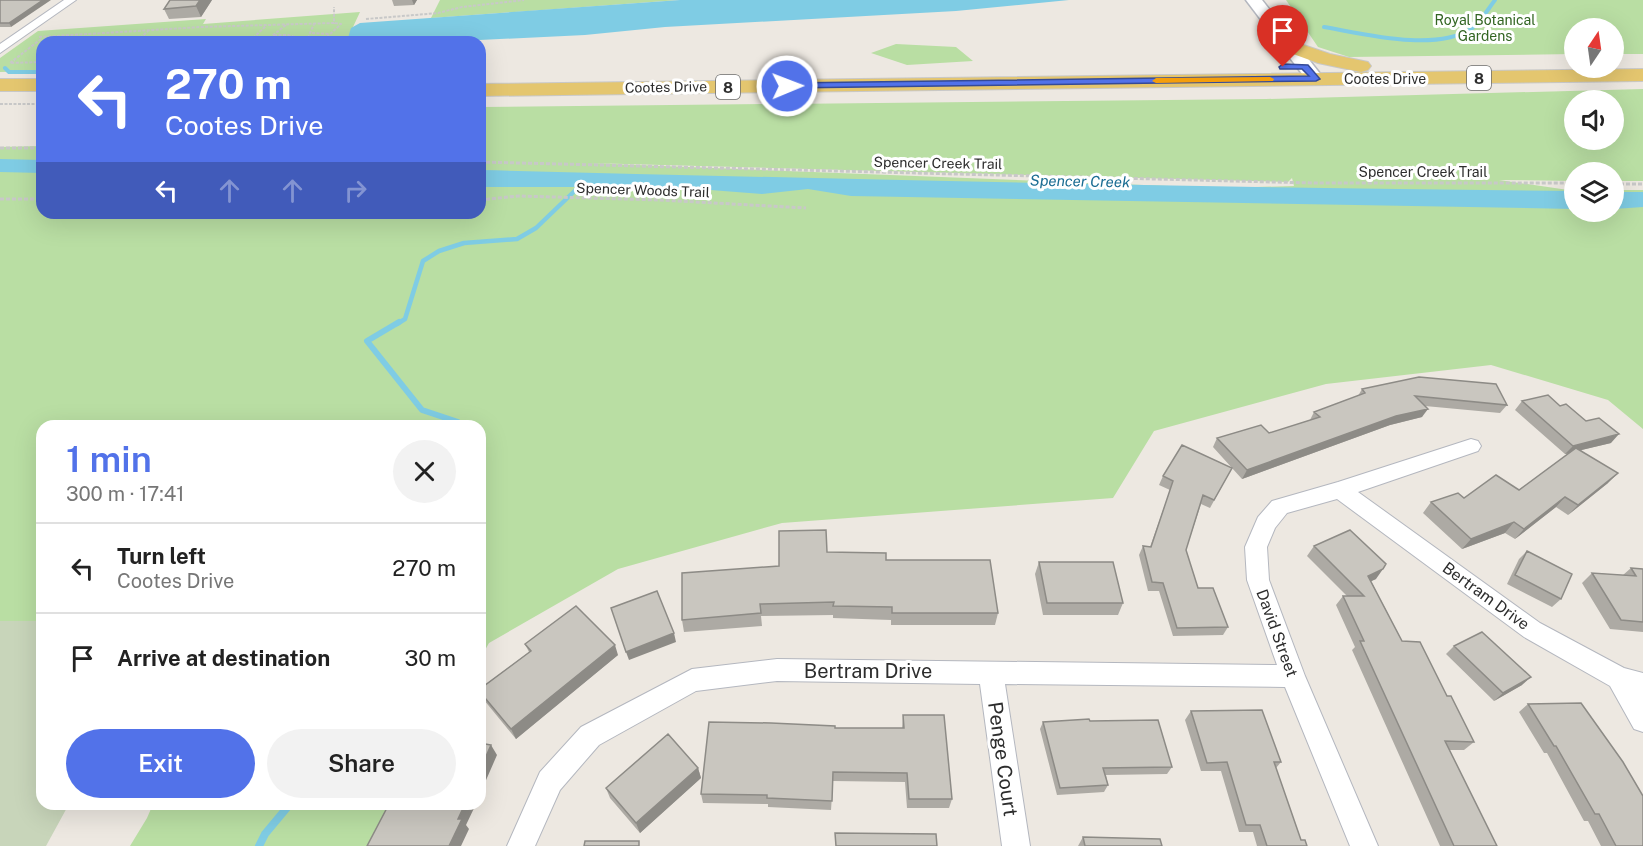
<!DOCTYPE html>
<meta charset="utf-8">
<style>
:root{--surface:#fff;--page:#f2f2f2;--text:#222;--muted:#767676;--line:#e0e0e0;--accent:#5272e9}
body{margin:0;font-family:"Public Sans",sans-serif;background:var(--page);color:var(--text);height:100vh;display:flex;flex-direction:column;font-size:22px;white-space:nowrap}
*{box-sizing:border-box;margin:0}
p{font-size:20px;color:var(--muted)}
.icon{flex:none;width:33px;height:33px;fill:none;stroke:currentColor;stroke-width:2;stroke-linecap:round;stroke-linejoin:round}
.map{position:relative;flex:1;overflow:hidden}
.panel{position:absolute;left:36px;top:420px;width:450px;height:390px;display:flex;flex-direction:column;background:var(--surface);border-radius:18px;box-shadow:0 6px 24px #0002}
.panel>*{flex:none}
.guide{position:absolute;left:36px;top:36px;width:450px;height:183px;border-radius:18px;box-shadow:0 6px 24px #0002;background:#5272e9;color:#fff;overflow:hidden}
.needle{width:39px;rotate:13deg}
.controls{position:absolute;left:1564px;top:18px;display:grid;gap:12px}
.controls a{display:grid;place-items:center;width:60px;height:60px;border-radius:50%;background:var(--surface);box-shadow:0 6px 24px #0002;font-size:30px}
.pin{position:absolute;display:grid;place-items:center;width:51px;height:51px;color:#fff;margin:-62px -26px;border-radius:50% 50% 50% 0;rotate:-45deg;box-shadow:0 0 6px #0007}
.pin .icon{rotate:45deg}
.me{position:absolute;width:66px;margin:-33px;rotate:89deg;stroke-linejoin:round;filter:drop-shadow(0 0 4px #0008)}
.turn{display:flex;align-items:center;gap:21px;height:126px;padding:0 30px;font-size:27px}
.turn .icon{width:78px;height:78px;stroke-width:2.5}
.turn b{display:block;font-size:42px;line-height:51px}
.lanes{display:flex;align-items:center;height:57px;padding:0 30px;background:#0003;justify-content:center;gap:30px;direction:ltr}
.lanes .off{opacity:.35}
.round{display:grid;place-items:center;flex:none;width:63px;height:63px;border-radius:32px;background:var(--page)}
.summary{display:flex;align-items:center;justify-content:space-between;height:102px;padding:0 30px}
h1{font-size:36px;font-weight:600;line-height:45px;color:var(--accent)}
.action{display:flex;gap:12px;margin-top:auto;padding:12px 30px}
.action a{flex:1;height:69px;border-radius:36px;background:var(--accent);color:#fff;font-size:24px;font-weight:600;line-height:69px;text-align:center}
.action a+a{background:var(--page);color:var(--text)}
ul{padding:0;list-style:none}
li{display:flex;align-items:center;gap:18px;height:90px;padding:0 30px;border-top:2px solid var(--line)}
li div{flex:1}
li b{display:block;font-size:22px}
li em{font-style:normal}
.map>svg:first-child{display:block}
.green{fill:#b9dea3;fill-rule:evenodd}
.cemetery{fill:#c8d5ba}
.water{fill:#7fcce4}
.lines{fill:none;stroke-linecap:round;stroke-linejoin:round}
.stream-far3{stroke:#7fcce4;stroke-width:4}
.stream-far2{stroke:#7fcce4;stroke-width:4.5}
.stream-far1{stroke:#7fcce4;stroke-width:6}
.stream{stroke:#7fcce4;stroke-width:8}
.street-casing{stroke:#b4b7bf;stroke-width:2}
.secondary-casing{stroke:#b4b7bf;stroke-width:3}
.primary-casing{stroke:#c8c8c8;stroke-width:2}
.path-far1{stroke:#c8c8c8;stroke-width:2;stroke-dasharray:3 1.5;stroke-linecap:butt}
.path{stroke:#c8c8c8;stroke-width:3;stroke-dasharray:4 2;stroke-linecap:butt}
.street{fill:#fff;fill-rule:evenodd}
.secondary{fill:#fff;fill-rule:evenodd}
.primary{fill:#e4c66f;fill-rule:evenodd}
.wall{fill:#adaaa4}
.shaded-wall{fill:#8d8b86}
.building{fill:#c9c6bf;stroke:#8d8b86;stroke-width:1.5}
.route{fill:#5272e9;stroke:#354a97;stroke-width:1.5}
.slow{fill:#f59e0b}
.labels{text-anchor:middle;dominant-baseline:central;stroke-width:6;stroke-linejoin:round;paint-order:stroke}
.far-park-label{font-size:14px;fill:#326522;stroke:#fff}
.far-street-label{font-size:14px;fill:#2d2d2d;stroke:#fff}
.shield{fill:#fff;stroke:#6c6c6c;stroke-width:1.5}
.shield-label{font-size:15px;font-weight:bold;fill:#2d2d2d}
.far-water-label{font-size:15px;font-style:italic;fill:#1b6d93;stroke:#fff}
.street-label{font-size:16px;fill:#2d2d2d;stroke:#fff}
.near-street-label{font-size:20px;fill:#2d2d2d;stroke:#fff}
</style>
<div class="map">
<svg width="1643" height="846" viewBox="0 0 1643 846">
<rect width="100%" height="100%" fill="#ede8e1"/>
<path class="green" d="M440,0H679L431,18Z
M1286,0H1643V54H1614V28H1575V54L1349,57L1318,47Z
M360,12L346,42H42V71L0,72V58L38,31L206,19L203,24Z
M896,44L956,47L973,61L907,65L871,53Z
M1643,89V181H1614V172H1575V181L1499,180L1575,191V212H1614V190H1643V429L1608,400L1491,365L1326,384L1154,431L1113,498L782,523L618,569L489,643L480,659V426H42V630L0,629V147L42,146V213H480V107L1266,99ZM1575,100H1614V140H1575ZM587,163L1288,182L1292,178L1294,186L1220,188Z
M153,804H394L369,846H130L147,818Z"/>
<path class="cemetery" d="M0,621H42V804H69L46,846H0Z"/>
<path class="water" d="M680,0H1069L956,11L665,27L585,35L438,42L347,41L351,28L360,23Z
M0,159L42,160V173L0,172Z
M480,170C845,179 1210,188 1575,191V209L851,196L808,189L762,194L672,187H480Z
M1614,192H1643V207L1614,209Z"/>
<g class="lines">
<path class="stream-far3" d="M1324,27C1365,34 1434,52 1471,29C1481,22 1488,9 1495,0
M5,68L9,72H42"/>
<path class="stream-far2" d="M397,324L405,319L423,261L439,251L464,243L517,239L536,228L584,182"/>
<path class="stream-far1" d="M399,322L367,341L422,410L458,422L460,426
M480,480L482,485L480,532"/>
<path class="stream" d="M259,846L265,834L290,804"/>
<defs>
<path id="street" d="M64,0H76L0,53V44Z
M1471,439L1478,441L1481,446L1478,451L1358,492L1540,623L1624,668L1643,673V732L1634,729L1610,686L1524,637L1337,499L1287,513L1275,528L1267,547L1269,580L1305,676L1378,846H1350L1285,687L1005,684L1030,846H1002L980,684L777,681L696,691L599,745L560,790L535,846H507L540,772L581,727L692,669L777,659L1277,665L1247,580L1245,547L1258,517L1272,501L1338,482Z"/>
<path id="secondary" d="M1246,0H1262L1321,75L1324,79L1321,83H1309Z"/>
<path id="primary" d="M1289,40L1330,54L1368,62L1371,66L1368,70L1361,72L1318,63L1282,50L1280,46L1282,42Z
M1643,69V81L480,96V84Z
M0,79H42V91H0Z"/>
</defs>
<use href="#street" class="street-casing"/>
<use href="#secondary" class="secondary-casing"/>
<use href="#primary" class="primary-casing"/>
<path class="path-far1" d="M366,19L438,13L462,7L524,0
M312,33L329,34
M274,35H288L306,40
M39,37L201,27L334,23V7
M41,39L10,63L42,62
M252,39L283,40L291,37
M137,41L148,31
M252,42V39L266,26
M268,42V39L286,25
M306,42L314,24
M329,42L328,36L341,24L334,23
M0,104H42"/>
<path class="path" d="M0,148H42
M480,162L1314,183H1575
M1614,184H1643
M0,199H42
M480,200L518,196L660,200L806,208"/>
<use href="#street" class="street"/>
<use href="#secondary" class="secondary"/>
<use href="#primary" class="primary"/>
</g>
<path class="wall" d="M0,0L11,27H0Z
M212,0L201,17L169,19L164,9Z
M392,0H417L414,5L394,6Z
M1362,389L1507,405L1500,413L1425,406L1422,417L1390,425L1242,479L1232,468L1210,508L1201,504L1186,550L1198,588L1228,627L1223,635L1173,636L1159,591H1148L1139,555L1143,546L1150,547L1170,490L1159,485L1163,476L1232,468L1213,447L1217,438L1269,433L1310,420L1314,412L1358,396Z
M1522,401L1560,406L1611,443L1581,450L1608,483L1568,515L1556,507L1515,539L1505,533L1462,549L1423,513L1431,502L1519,490L1568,454H1565L1515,410Z
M1314,546L1376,579L1371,581L1402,641L1447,696L1474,742L1464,750H1449L1497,846H1440L1352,650L1355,647L1336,605L1343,596H1347L1307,556Z
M1527,551L1561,599L1552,607L1507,584L1519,559Z
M886,560L998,613L995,625H891V620L833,618V615L761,616L762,626L684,632L682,620L779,566Z
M1039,562L1123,603L1118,615H1043L1035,574Z
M1631,568L1643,569V632L1610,629L1582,583L1592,573L1623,575Z
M525,644L618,655L516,739L484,700L480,693V689L529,652Z
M1454,646L1522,685L1494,701L1446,654Z
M1528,704L1643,846H1601L1588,821H1584L1547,753H1544L1519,712Z
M1191,711L1281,762L1276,768L1301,840L1307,846H1257L1253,832H1239L1221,771H1201L1185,720Z
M903,715L952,799L949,808H907L905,782L833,781L831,810L768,807V804L703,803L701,794L835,728H902Z
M1090,721L1172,767L1167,774L1106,775L1108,785L1104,792L1057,795L1040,729L1043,722Z
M698,768L701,778L640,833L610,798L606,788Z
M1083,837L1162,846H1078Z"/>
<path class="shaded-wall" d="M43,0H51L11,27L9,23Z
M200,0H212L201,17L196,6Z
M412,0H417L414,5Z
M1428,409L1422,417L1390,425L1242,479L1247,470L1396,416Z
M1619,434L1611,443L1565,454L1573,446Z
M1618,473L1608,483L1568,515L1578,505Z
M1565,497L1556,507L1515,539L1524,529Z
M1514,522L1505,533L1462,549L1471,539Z
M1383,569L1376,579L1361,586L1368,576Z
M674,633L676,642L629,660L626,652Z
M615,645L618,655L516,739L511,729Z
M1531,677L1522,685L1494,701L1503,693Z
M491,745L497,755L480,794V770Z
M698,768L701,778L640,833L636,823Z
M465,804H476L466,825L469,829L461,846H449L458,819Z"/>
<path class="building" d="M0,0H43L9,23H0Z
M170,0H200L196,6L164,9Z
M1419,377L1496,384L1507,405L1415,396L1428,409L1396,416L1247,470L1217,438L1261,425L1269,433L1320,417L1314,412L1365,393L1362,389Z
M1548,395L1560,406L1566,404L1586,421L1599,418L1619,434L1573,446L1522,401Z
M1182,445L1232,468L1214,500L1203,495L1186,550L1198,588H1213L1228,627L1177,628L1163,583L1152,582L1143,546L1151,547L1173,481L1163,476Z
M1576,448L1618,473L1578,505L1565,497L1524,529L1514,522L1471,539L1431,502L1458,493L1464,498L1496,475L1519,490Z
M826,530L827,552L886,553V560H990L998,613H892V607L833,606L834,602L760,604L761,613L682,620V573L779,566V531Z
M1350,530L1386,564L1383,569L1368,576L1402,641L1420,642L1447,696H1451L1474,742L1445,741L1497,846H1454L1360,641H1364L1343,596H1364L1314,546Z
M1527,551L1572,574L1561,599L1515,575Z
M1039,562H1113L1123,603H1047Z
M1631,568L1643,569V622L1621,620L1592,573L1636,576Z
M657,591L674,633L626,652L611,608Z
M576,606L615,645L511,729L480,692V689L531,651L525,644Z
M1482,632L1531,677L1503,693L1454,646Z
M1581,703L1623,762L1643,796V846H1616L1599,814H1595L1556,746H1554L1528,704Z
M1262,710L1281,762H1274L1301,840H1305L1307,846H1267L1260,825H1246L1227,762L1207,763L1191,711Z
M903,715H944L952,799H909L907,773L833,772L832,801L767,798V795L701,794L709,722L771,723L835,726V728H904Z
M1089,719L1090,721L1158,720L1172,767L1103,768L1108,785L1060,788L1043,722Z
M668,734L698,768L636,823L606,788Z
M480,743L491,745L480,770Z
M389,804L413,809L415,804H465L458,819H462L449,846H367Z
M835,833L936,834L937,846H836Z
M1083,837L1160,839L1162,846H1085Z
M585,841H639V846H584Z"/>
<path class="route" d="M1283,64L1308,65L1320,79L1316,81L787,88L783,86L787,83L1309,76L1302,69H1280L1279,67Z"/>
<path class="slow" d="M1270,77L1274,79L1273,81L1156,83L1152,81L1156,78Z"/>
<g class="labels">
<g class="far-park-label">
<text x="1485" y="20">Royal Botanical<tspan x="1485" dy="16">Gardens</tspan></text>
</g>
<g class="far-street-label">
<text x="1385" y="79">Cootes Drive</text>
<text transform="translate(666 87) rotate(-1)">Cootes Drive</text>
<text transform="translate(938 163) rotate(1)">Spencer Creek Trail</text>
<text x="1423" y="172">Spencer Creek Trail</text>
<text transform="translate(643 190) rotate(2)">Spencer Woods Trail</text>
</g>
<g class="shield">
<rect x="1467" y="66" width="24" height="24" rx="4.5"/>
<rect x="716" y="75" width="24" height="24" rx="4.5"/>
</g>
<g class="shield-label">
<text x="1479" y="78">8</text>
<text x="728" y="87">8</text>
</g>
<g class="far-water-label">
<text transform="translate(1080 181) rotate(1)">Spencer Creek</text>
</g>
<g class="street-label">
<text transform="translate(1486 596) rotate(36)">Bertram Drive</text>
<text transform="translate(1277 633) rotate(70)">David Street</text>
</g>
<g class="near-street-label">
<text x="868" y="671">Bertram Drive</text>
<text transform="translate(1003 759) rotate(82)">Penge Court</text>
</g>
</g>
</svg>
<div class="controls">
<a><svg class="needle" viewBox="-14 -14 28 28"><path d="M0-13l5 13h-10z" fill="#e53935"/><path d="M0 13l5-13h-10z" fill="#767676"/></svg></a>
<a><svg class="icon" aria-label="sound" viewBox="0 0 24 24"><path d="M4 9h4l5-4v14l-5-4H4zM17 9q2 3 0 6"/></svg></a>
<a><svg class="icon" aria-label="layers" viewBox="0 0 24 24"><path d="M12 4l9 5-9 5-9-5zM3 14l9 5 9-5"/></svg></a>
</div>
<div class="pin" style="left:1283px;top:67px;background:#d93025"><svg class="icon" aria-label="arrive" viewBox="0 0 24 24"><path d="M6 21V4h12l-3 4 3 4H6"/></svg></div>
<svg class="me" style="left:787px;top:86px" viewBox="-20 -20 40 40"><circle r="17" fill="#5272e9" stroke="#fff" stroke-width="3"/><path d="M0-11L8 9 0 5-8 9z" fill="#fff"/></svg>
<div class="guide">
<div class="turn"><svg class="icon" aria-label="left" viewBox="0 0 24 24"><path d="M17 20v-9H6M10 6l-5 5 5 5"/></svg><div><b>270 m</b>Cootes Drive</div></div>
<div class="lanes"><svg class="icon" aria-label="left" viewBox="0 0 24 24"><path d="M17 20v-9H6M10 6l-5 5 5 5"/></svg><svg class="icon off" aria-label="ahead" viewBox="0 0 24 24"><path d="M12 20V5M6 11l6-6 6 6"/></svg><svg class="icon off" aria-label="ahead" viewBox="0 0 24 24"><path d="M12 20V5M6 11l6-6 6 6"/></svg><svg class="icon off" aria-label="right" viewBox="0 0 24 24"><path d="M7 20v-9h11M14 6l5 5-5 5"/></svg></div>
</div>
<section class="panel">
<div class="summary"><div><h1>1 min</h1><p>300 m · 17:41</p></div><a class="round"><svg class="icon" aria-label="close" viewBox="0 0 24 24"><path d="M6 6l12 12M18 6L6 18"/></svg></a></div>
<ul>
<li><svg class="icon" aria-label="left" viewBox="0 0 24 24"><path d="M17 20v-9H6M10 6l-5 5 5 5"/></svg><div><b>Turn left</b><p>Cootes Drive</p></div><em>270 m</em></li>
<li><svg class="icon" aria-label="arrive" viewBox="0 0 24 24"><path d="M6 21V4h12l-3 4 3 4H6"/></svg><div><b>Arrive at destination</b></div><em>30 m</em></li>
</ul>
<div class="action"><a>Exit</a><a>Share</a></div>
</section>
</div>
